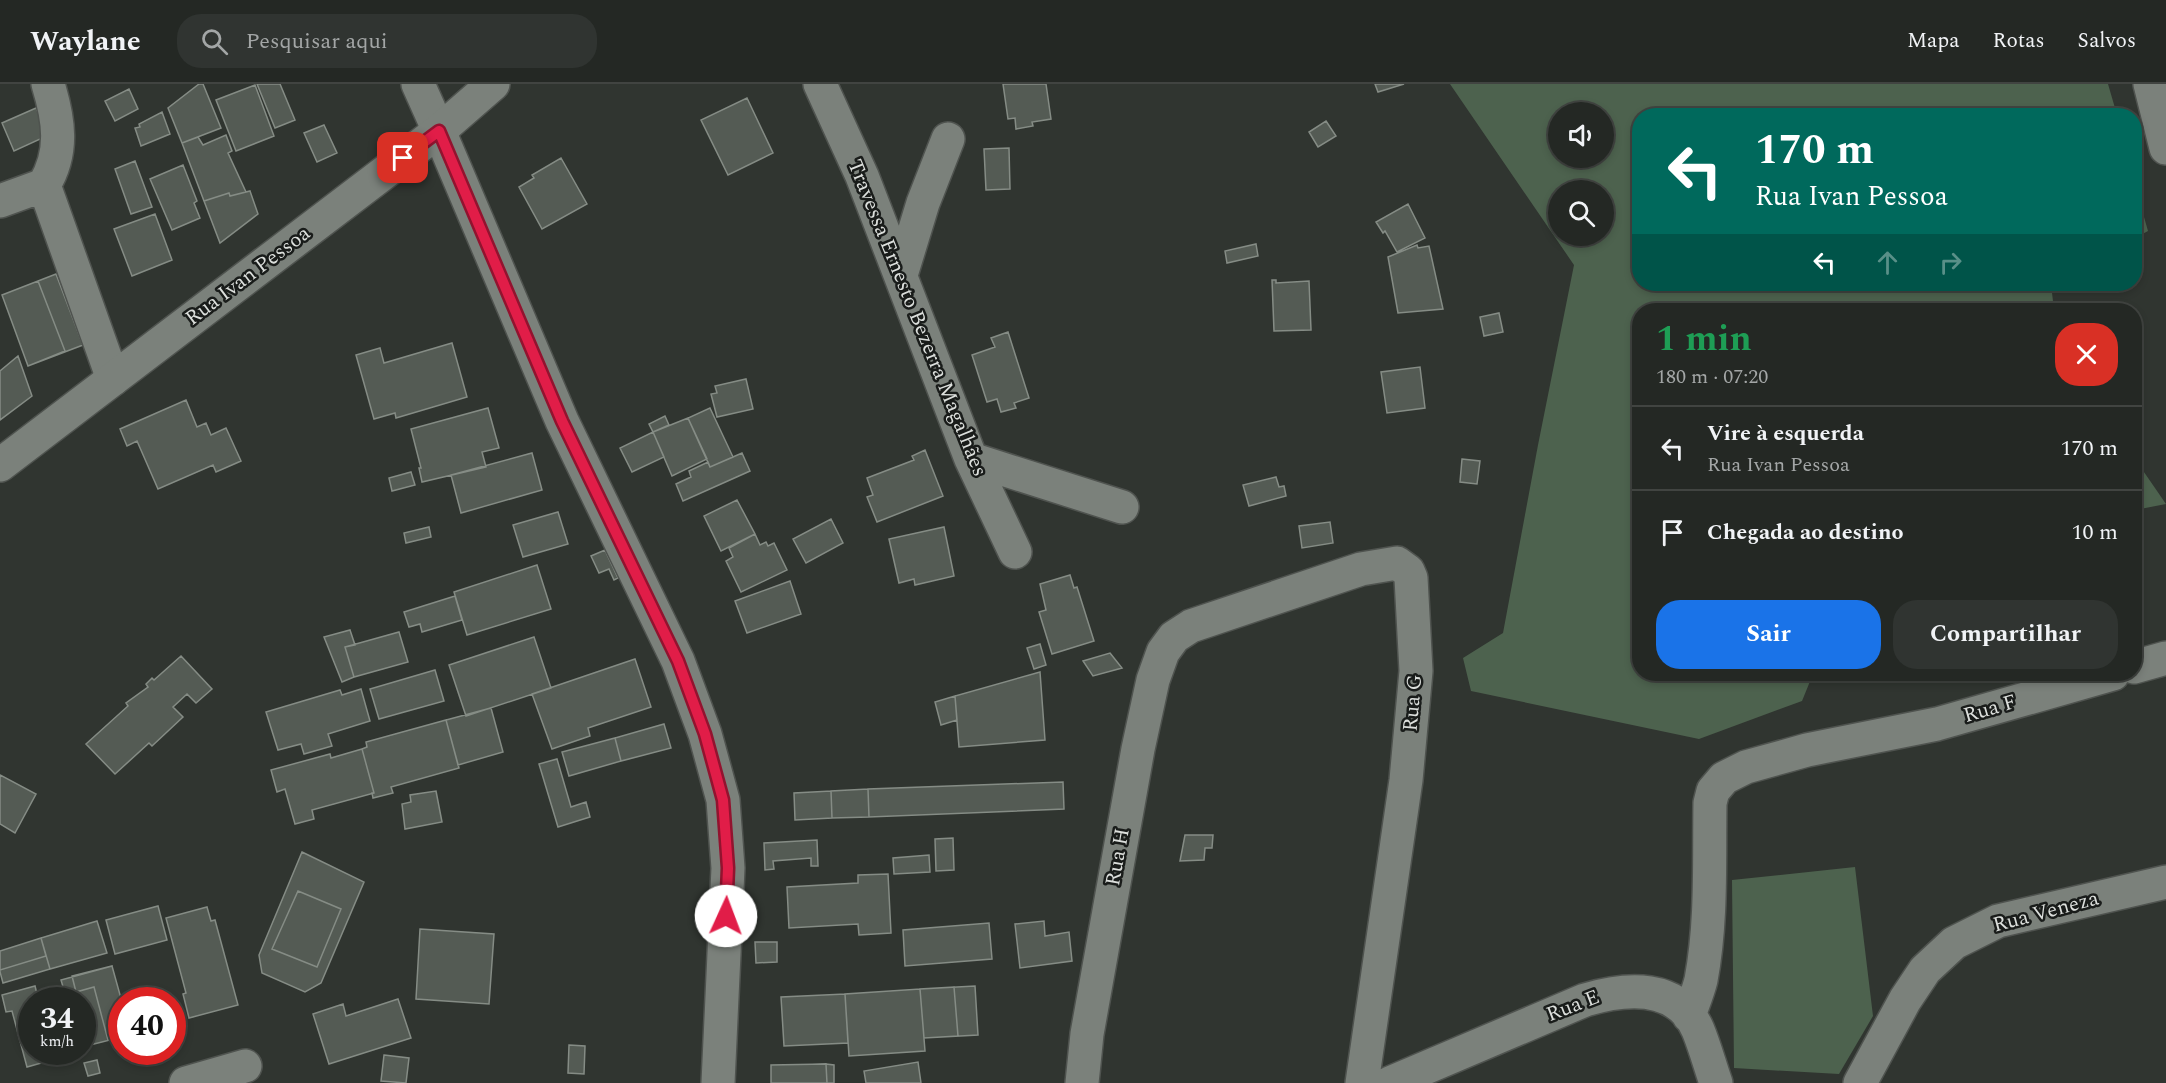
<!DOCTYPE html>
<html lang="pt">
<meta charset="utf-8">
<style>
:root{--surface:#242824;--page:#303431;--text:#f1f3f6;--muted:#a3a6a6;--line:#414441;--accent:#1a73e8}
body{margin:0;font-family:Spectral,serif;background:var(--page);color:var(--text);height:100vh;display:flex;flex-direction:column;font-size:22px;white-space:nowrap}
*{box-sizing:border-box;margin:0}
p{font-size:20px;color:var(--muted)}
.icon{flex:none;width:33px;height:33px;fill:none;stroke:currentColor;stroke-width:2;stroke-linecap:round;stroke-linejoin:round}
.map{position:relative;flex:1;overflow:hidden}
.sheet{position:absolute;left:1632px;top:219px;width:510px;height:378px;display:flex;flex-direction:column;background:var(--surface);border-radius:24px;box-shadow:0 3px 9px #0003,0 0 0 2px var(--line)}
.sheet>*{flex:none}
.hud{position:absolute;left:1632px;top:24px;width:510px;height:183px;border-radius:24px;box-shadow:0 3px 9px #0003,0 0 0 2px var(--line);background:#00695c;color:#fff;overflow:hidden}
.fabs{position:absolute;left:1548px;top:18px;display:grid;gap:12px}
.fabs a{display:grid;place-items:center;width:66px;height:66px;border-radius:50%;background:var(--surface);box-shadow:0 3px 9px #0003,0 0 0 2px var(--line);font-size:30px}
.speed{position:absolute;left:18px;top:903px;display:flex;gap:12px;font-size:30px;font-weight:700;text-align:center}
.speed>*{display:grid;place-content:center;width:78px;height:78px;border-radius:50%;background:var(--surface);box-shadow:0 3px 9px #0003,0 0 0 2px var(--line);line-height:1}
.speed small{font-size:15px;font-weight:400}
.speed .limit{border:9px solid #d22;background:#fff;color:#111}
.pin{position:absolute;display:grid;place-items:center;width:51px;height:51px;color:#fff;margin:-26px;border-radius:12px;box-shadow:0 3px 9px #0006}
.me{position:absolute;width:66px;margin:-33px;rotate:2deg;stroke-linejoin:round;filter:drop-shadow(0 0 4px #0008)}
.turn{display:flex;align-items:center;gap:21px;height:126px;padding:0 24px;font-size:27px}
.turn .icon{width:78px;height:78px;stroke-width:2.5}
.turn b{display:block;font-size:42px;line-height:51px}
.lanes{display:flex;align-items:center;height:57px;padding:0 24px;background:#0003;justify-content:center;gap:30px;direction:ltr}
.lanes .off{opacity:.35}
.round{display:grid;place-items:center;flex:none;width:63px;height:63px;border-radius:24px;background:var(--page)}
.overview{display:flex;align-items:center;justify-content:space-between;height:102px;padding:0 24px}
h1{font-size:36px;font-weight:700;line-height:45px;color:#1e9e55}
.primary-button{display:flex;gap:12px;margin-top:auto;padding:12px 24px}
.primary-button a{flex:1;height:69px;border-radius:24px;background:var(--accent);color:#fff;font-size:24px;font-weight:700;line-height:69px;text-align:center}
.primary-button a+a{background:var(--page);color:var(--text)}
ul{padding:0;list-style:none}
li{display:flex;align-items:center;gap:18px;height:84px;padding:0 24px;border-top:2px solid var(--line)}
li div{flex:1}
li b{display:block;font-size:22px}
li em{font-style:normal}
header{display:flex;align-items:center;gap:36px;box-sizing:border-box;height:84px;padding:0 30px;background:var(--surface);border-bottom:2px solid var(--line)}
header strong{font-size:28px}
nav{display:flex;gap:33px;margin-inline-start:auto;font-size:21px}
.search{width:420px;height:54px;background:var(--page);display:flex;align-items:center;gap:15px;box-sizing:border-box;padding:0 21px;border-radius:24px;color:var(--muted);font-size:22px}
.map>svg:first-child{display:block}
.green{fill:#4d624e;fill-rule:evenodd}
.building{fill:#545b54;stroke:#858c85;stroke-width:1.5}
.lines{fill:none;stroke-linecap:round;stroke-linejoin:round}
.street-casing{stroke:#4f534f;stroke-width:36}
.secondary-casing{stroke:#4f534f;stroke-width:36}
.street{stroke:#7b817b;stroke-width:33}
.secondary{stroke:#7b817b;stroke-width:33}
.route-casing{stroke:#92132f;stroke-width:15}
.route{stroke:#e11d48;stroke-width:10}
.labels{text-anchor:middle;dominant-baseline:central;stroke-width:5;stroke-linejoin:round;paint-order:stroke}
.street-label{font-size:21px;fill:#dcdfdc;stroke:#191c1a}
</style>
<header>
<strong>Waylane</strong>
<div class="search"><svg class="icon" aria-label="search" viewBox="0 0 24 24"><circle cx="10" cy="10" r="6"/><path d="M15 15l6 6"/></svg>Pesquisar aqui</div>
<nav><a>Mapa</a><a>Rotas</a><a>Salvos</a></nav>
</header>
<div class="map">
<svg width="2166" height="999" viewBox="0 0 2166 999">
<rect width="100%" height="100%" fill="#303530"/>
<path class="green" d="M1450,0H2108L2117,31L1640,32V200H2051L2054,226H1640V590H1813L1802,617L1699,655L1471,607L1463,574L1503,549L1538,361L1574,181ZM1558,28H1604V74H1558ZM1558,106H1604V152H1558Z
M2134,98L2148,147L2135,154H2134Z
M2135,375L2166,420L2135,426Z
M1855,783L1873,932L1839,990L1734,984L1732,796Z"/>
<path class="building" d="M199,0H203L221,44L182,59L168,24Z
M257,0H280L295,36L275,44Z
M1003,0H1046L1051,35L1032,38L1033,42L1016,45L1015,34L1008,35Z
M1375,0H1404L1378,8Z
M255,1L274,52L236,67L216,16Z
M129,5L138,25L115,37L105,17Z
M747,14L773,69L728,91L701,36Z
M36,24L49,51L14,67L2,39Z
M162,28L170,50L141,62L135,44L140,43L139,40Z
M1326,37L1336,52L1318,63L1309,48Z
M324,41L337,69L317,78L304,49Z
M226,51L232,67L228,69L246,108L230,112L229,109L204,117L182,59L198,53L203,61Z
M1009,64L1010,105L986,106L984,65Z
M561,74L587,120L542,145L519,103L534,94L532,91Z
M135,77L152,123L131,130L115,85Z
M183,81L197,117L194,119L200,134L172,146L150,95Z
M250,107L258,130L220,159L204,117L229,109L230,112Z
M1408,120L1425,154L1397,168L1385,147L1383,149L1376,138Z
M155,130L172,176L132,192L114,145Z
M1256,160L1258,172L1227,179L1225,167Z
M1417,161L1418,164L1429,162L1443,225L1398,229L1388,173Z
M56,190L83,261L28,282L2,211Z
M1272,196H1276V199L1309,197L1311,246L1274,247Z
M38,197L65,267L28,282L2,211Z
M1499,229L1503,248L1484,252L1480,233Z
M1008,248L1029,314L1014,319L1016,324L1001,328L997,315L987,318L972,271L995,263L991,254Z
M452,259L467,313L396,334L395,329L374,335L356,271L380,264L384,279Z
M18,272L32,312L0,336V287Z
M1420,283L1425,324L1387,329L1381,288Z
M746,295L753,325L717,333L711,310L717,309L715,302Z
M186,316L197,343L206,339L211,351L226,344L241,377L216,388L213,381L158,405L137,357L127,362L120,345Z
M488,324L499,364L482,368L486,383L422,398L419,384H421L411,345Z
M710,324L733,373L710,383L688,334Z
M665,332L669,341L653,348L649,340Z
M688,334L707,375L672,392L653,348Z
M653,348L664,373L632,388L620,364Z
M925,366L943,412L877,438L867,413L873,411L867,394L914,376L912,372Z
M532,369L542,406L461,429L451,391Z
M742,369L750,387L683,417L676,400L691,393L689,387L708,378L710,383Z
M1462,375L1480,377L1477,400L1460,398Z
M411,388L415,401L392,407L389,394Z
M1276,393L1279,403L1284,402L1286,412L1249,422L1243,401Z
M737,416L755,450L721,467L704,432Z
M558,428L568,460L523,473L513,441Z
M831,435L843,459L806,479L793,455Z
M1330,438L1333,459L1302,464L1299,442Z
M429,443L431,453L406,459L404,449Z
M944,443L954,492L915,501L914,495L899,499L889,455Z
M755,450L760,461L766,458L768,462L774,459L787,486L741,508L726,477L733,473L729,464Z
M605,466L618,494L614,496L609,485L599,489L591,472Z
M537,481L551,525L467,551L454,508Z
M1070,491L1074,504L1077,503L1094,557L1052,570L1039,528L1046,526L1040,500Z
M790,497L801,530L747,549L735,517Z
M455,512L462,536L422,548L420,540L409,543L404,528Z
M350,546L355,561L345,563L354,593L342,598L324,553Z
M399,548L408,578L354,593L345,563Z
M534,553L551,604L466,632L449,581Z
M1040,560L1046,581L1034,585L1027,564Z
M1110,569L1122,584L1093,592L1083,577Z
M181,572L212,605L196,619L187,610L173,623L183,633L152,662L149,659L115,690L86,660L128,622L126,619L148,603L146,600L152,594L154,596Z
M635,575L651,623L588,644L590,652L552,665L532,610Z
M435,586L444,617L379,635L370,605Z
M1040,588L1045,656L959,663L955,612Z
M361,605L370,637L328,650L332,662L304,670L301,660L278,666L266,628L340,606L342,611Z
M955,612L957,636L941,641L935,618Z
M491,624L503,668L458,681L446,636Z
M446,636L459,684L391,703L393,709L373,714L372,709H374L362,665L367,663L366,658Z
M664,640L671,664L621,677L615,654Z
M615,654L621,677L569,692L562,668Z
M362,665L374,709L312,726L314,735L295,740L285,705L277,708L271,686L330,670L331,674Z
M557,675L571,723L586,718L590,733L558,743L539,680Z
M0,691L36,710L15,749L0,740Z
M1063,698L1064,725L869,733L868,705Z
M868,705L869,733L832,734L831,707Z
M436,707L442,738L405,745L402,720L411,718L410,711Z
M831,707L832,734L795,736L794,709Z
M1185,751H1213L1212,764H1205L1204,776L1180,777Z
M953,754L954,786L936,787L935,755Z
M817,756L818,782H811V774L773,777L774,785L765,786L764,759Z
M302,768L364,798L321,899L305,908L262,889L259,871Z
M929,771L930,788L894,790L893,774Z
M888,790L891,849L859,851L858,840L789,844L787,803L858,799V791Z
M298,807L341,825L317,883L272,865Z
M158,822L167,856L115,870L106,836Z
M207,823L211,837L215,836L238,921L189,934L183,910L186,909L166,834Z
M97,837L107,869L50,885L41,854Z
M1044,837L1045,852L1069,848L1072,877L1020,884L1015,840Z
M989,839L992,875L905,882L903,846Z
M420,845L494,850L489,920L416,915Z
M41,854L46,872L0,886V867Z
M41,854L50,885L3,899L0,888V867Z
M755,858H777V878L756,879Z
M112,882L122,918V953L108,956L94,903L76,908L72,892Z
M112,882L122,918V953L82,963V916H67L61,896Z
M35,902L38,914L50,911L51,916H32V968H65L66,972L27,983L12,927L6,928L2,911Z
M975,902L978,951L924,954L920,905Z
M954,903L958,952L924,954L920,905Z
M920,905L925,967L849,972L845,910Z
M845,910L848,959L784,962L781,913Z
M398,915L411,954L329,980L313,930L343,920L346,932Z
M569,961L585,962L584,990L568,989Z
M384,971L409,974L406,999L381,997Z
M97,976L100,989L88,992L84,979Z
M918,978L921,999H866L864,987Z
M826,980L834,981V999H771V981Z
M826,980L827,999H771V981Z"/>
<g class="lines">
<defs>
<path id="street" d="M418,0L439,47
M820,0L862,92L971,375L1015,468
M2150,0L2166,64
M44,101L113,295
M0,117L44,101C64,68 59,36 48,0
M901,191L923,119L948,55
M971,375L1122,423
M2134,583L2166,574
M1689,932C1693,920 1698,908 1701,896C1712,837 1709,778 1710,719L1713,707L1724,694L1746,683L1807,666L1937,640L2113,590
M186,999L245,982
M1082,999L1087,950L1138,665L1153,596L1163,568L1174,553L1191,542L1361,485L1397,479L1408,487L1411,494L1416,587L1406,696L1362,999
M1390,999L1585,916C1626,904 1678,899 1698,946C1705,963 1710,982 1716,999
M1860,999L1905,916L1925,886L1954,859L1998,837L2166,798"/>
<path id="secondary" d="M439,47L562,337L678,577L705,650L723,716L728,784L718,999
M0,381L439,47L493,0"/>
</defs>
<use href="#street" class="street-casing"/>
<use href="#secondary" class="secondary-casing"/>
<use href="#street" class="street"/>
<use href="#secondary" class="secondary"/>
</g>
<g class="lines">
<defs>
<path id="route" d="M403,74L439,47L562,337L678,577L705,650L723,716L728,784L726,832"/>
</defs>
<use href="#route" class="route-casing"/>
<use href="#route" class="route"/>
</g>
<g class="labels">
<g class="street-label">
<text transform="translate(248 192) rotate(-37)">Rua Ivan Pessoa</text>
<text transform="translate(917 234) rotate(68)">Travessa Ernesto Bezerra Magalhães</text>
<text transform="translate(1413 619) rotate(-85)">Rua G</text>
<text transform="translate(1990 625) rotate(-16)">Rua F</text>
<text transform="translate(1118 773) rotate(-80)">Rua H</text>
<text transform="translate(2046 828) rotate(-15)">Rua Veneza</text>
<text transform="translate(1573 922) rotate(-21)">Rua E</text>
</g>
</g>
</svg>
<div class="fabs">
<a><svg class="icon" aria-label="sound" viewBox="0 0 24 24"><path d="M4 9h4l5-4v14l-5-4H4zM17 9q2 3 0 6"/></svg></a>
<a><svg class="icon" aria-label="search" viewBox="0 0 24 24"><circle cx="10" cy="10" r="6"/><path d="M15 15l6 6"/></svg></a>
</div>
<div class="speed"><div>34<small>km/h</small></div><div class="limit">40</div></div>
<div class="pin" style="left:403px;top:74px;background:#d93025"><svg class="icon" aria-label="arrive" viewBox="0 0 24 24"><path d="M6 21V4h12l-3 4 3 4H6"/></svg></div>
<svg class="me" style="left:726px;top:832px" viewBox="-20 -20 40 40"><circle r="19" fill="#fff"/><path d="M0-13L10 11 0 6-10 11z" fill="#e11d48"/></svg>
<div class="hud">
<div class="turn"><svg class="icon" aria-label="left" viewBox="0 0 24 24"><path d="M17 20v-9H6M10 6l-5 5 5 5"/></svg><div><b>170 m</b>Rua Ivan Pessoa</div></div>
<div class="lanes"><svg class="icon" aria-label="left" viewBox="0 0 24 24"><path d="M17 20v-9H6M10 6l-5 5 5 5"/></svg><svg class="icon off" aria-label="ahead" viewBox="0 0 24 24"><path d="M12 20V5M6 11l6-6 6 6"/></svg><svg class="icon off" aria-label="right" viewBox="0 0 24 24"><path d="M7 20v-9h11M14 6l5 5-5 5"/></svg></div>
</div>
<section class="sheet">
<div class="overview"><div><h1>1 min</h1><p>180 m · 07:20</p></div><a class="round" style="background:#d93025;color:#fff"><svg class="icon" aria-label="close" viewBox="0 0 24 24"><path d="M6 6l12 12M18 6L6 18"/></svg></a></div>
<ul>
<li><svg class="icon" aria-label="left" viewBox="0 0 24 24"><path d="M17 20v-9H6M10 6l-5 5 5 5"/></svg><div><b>Vire à esquerda</b><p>Rua Ivan Pessoa</p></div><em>170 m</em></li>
<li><svg class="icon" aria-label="arrive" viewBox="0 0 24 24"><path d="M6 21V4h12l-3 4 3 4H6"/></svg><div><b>Chegada ao destino</b></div><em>10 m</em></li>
</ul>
<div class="primary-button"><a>Sair</a><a>Compartilhar</a></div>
</section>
</div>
